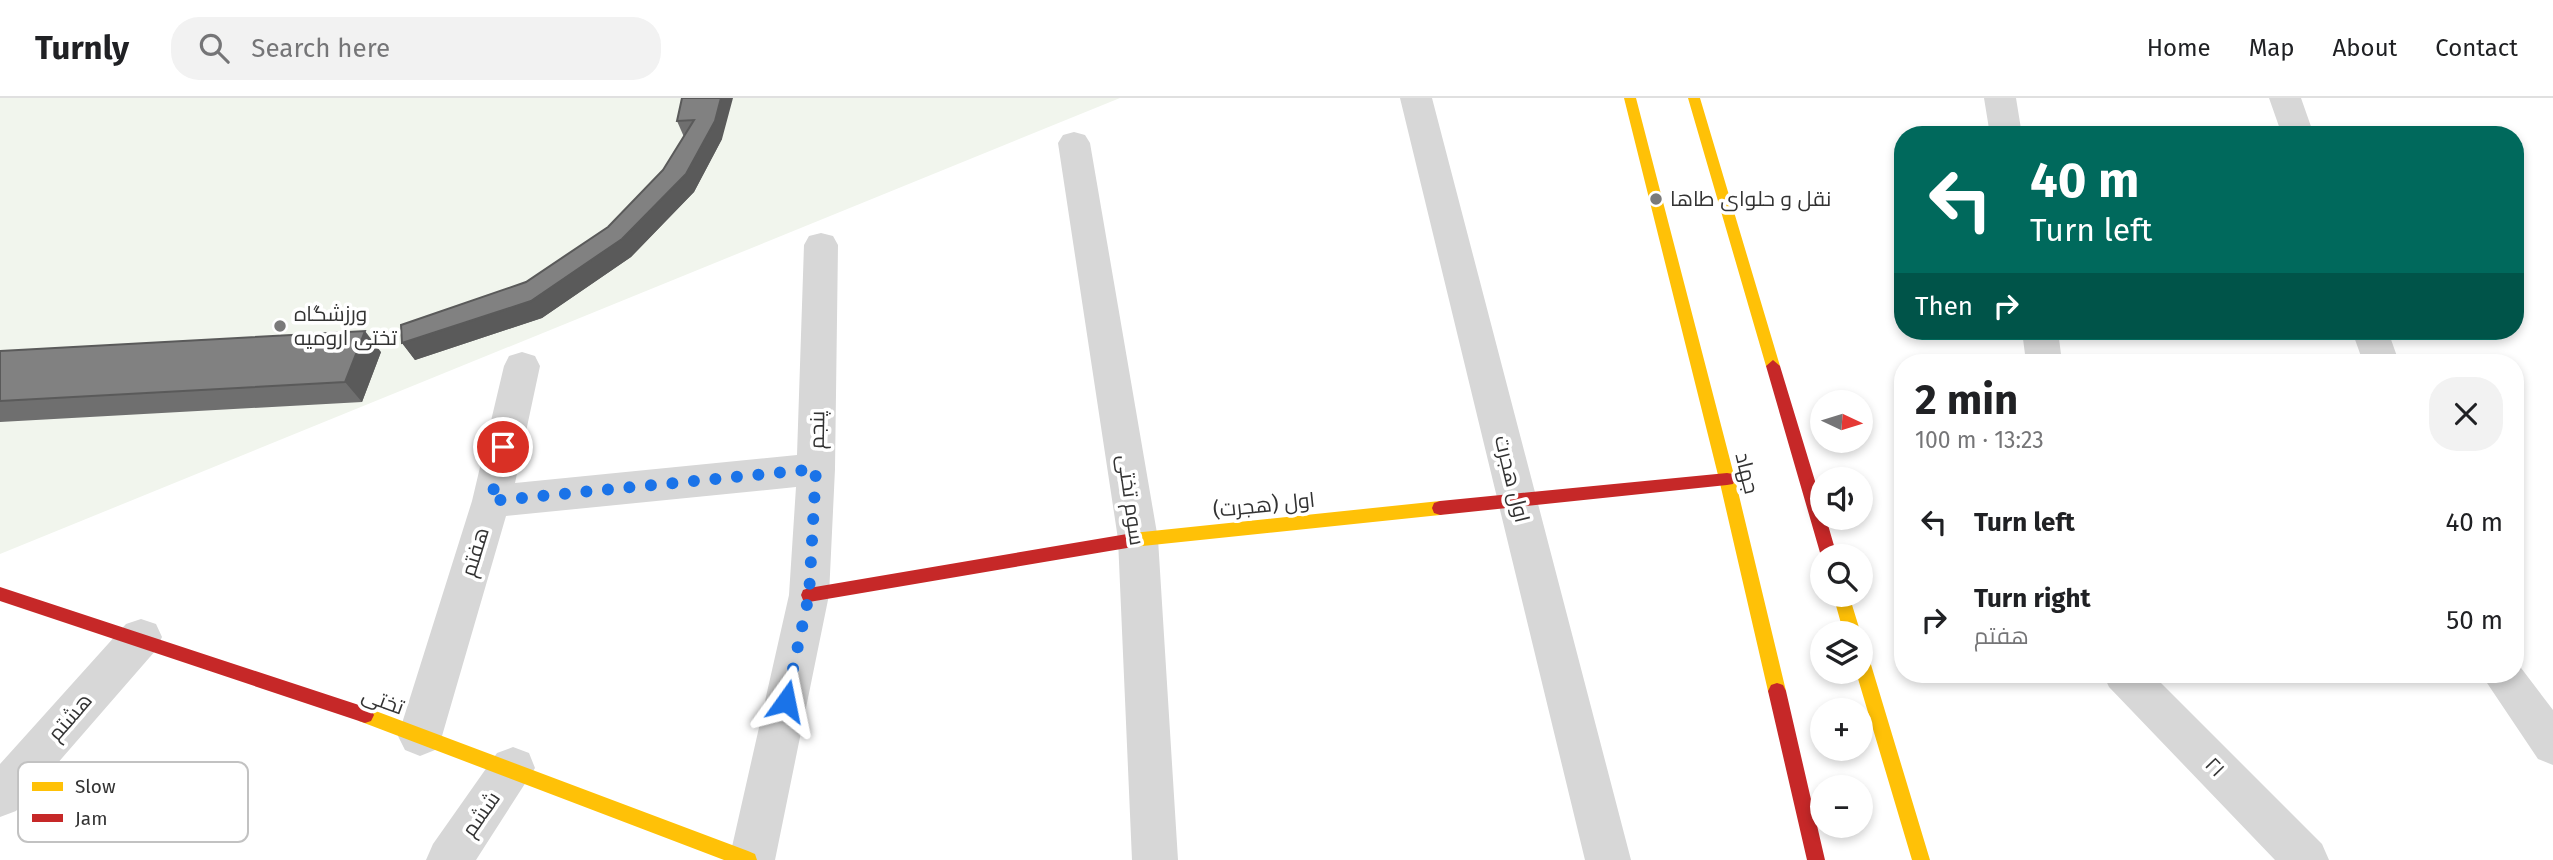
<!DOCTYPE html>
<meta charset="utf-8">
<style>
:root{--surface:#fff;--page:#f2f2f2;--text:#202124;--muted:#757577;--line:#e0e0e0}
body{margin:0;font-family:"Fira Sans",Cairo,sans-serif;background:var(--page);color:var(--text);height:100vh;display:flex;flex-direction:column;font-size:26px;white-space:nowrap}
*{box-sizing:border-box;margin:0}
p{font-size:23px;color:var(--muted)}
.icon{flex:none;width:38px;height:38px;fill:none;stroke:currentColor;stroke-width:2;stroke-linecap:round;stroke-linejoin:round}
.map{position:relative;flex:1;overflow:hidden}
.details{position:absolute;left:1894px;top:256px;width:630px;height:329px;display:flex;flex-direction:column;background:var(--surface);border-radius:28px;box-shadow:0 4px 10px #0003}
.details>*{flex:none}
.banner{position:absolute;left:1894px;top:28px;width:630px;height:214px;border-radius:28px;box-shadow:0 4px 10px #0003;background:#00695c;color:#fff;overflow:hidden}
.needle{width:46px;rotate:94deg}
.fabs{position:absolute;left:1810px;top:292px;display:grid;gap:14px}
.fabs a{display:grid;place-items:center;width:63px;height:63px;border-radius:50%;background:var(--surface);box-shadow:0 4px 10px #0003;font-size:35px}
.pin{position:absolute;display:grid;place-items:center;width:60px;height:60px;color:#fff;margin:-30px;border:4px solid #fff;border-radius:50%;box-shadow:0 2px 7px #0007}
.me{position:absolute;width:77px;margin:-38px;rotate:12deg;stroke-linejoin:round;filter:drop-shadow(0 0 5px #0008)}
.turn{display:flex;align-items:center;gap:24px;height:147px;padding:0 21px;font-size:32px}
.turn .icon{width:91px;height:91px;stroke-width:2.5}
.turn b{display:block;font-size:49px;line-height:60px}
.then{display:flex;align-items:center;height:66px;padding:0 21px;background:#0003;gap:14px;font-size:26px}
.round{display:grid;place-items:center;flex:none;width:74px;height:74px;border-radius:28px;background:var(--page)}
.overview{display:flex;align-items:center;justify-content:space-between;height:119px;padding:0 21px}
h1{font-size:42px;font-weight:700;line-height:52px}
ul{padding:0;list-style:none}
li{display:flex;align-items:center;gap:21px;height:98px;padding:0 21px}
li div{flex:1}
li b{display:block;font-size:26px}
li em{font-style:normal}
header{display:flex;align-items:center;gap:42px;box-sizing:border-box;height:98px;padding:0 35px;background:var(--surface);border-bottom:2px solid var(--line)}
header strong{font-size:33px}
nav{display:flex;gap:38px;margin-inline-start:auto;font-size:24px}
.search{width:490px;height:63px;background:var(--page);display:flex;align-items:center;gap:18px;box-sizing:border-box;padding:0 24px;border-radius:28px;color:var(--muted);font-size:26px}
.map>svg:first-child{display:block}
.green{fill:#f1f5ed}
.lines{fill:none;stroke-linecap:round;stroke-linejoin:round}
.street{fill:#d7d7d7;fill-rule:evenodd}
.slow{fill:#ffc107;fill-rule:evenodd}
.jam{fill:#c62828;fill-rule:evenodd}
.wall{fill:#6f6f6f}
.shaded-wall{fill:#5a5a5a}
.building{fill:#818181;stroke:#5a5a5a;stroke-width:2}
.route{stroke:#1a73e8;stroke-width:12;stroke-dasharray:0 21.6}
.poi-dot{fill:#7a7a7a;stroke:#fff;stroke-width:2.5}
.labels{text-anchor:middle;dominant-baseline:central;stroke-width:7;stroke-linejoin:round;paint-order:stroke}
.poi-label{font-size:21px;fill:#333;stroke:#fff;text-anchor:start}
.street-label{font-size:21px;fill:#333;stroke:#fff}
.key{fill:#fff;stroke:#c2c2c2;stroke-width:2}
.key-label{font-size:19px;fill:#333}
</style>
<header>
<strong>Turnly</strong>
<div class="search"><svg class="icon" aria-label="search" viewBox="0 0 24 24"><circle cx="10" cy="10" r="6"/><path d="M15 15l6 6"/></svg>Search here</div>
<nav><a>Home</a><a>Map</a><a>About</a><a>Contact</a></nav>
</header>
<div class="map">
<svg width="2553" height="762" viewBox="0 0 2553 762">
<rect width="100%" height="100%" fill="#fff"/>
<path class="green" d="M0,0H1120L0,456Z"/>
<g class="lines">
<path class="street" d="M1400,0H1432L1631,762H1585Z
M1984,0H2016L2022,37H1990Z
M2269,0H2301L2314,37H2282Z
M1074,34L1085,37L1090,45L1158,441L1178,762H1132L1118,441L1058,45L1063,37Z
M821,135L833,138L838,147L835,371L829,497L775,762H729L789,497L796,389L506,418L442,638L435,652L420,658L405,652L398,638L472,403L504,268L509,258L522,254L535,258L540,268L515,385L797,357L804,147L809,138Z
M2022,233H2058L2062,264H2026Z
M2352,233H2388L2399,264H2363Z
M141,521L156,526L162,539L156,552L16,713L0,719V666L126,526Z
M2515,562L2553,612V667L2538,661L2481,576H2515Z
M2103,576H2152L2322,746L2329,762H2275L2109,589Z
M513,649L529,655L535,670L476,762H426L433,746L497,655Z"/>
<path class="slow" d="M1624,0H1636L1735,381L1786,593L1783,599L1777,601L1771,599L1768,593L1719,381Z
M1688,0H1700L1780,268L1778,272L1773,274L1766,268Z
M1440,403L1446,405L1448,410L1446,415L1440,417L1133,449L1127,447L1125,442L1127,437L1133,435Z
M1833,497H1849L1861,536L1860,539V536H1844Z
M1860,552L1866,555L1869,560L1930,762H1912L1856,574H1860Z
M365,609L748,753L755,756L757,762H724L359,623L356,617L359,611Z"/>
<path class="jam" d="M1773,262L1780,268L1822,406V420H1826L1837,458H1821L1766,268Z
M1727,375L1733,376L1735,381L1733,386L1727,387L1440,417L1434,415L1432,410L1434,405L1440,403Z
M1133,435L1139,437L1141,442L1139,447L1133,449L809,504L803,502L801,497L803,492L809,490Z
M0,489L365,609L371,611L374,617L371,623L365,625L0,503Z
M1777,585L1783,587L1786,593L1825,762H1807L1768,593L1771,587Z"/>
</g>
<path class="wall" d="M682,0L722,41L694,94L631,159L542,220L415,262L402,245L526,184L608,129L663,72L684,39L677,23Z
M0,253L381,254L362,304L0,324Z"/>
<path class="shaded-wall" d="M721,0H733L722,41L694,94L631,159L542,220L415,262L402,245L622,141Z
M365,233L381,254L362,304L345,284Z"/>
<path class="building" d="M682,0H721L715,23L686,76L622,141L531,203L402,245L401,227L526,184L608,129L663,72L694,22L677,23Z
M365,233L345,284L0,303V253Z"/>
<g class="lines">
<path class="route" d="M503,349L491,403L816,371L809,497L786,603"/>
</g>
<g class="poi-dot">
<circle cx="1656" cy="101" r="7"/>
<circle cx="280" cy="228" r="7"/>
</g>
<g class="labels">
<g class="poi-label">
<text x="1670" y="101">نقل و حلوای طاها</text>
<text x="294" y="216">ورزشگاه<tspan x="294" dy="24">تختی ارومیه</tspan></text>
</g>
<g class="street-label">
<text transform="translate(817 332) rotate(-89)">پنجم</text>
<text transform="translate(1747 375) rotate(76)">جهاد</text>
<text transform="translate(1512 381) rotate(76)">اول هجرت</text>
<text transform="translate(1131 402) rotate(82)">سوم تختی</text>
<text transform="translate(1264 407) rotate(-6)">اول (هجرت)</text>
<text transform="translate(475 454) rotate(-73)">هفتم</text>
<text transform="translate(383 603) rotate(20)">تختی</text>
<text transform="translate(70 619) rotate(-49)">هشتم</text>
<text transform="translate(2215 669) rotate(46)">۲۱</text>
<text transform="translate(481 716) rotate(-55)">ششم</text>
</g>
</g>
<rect x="18" y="664" width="230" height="80" rx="10" class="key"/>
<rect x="32" y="684" width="31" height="9" fill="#ffc107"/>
<rect x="32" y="716" width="31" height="8" fill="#c62828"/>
<g class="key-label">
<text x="75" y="695">Slow</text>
<text x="75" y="727">Jam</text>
</g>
</svg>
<div class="fabs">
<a><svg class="needle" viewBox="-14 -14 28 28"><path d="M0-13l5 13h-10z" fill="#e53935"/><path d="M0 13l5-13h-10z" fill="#757577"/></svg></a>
<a><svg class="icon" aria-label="sound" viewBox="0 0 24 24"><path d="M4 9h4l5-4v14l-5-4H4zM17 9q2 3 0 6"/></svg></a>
<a><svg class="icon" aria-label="search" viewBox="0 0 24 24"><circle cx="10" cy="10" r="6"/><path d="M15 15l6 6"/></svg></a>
<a><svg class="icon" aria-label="layers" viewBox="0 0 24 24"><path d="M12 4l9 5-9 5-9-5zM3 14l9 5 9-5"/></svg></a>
<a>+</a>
<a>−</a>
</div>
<div class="pin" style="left:503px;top:349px;background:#d93025"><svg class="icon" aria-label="arrive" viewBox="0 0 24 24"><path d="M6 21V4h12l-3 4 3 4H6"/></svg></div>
<svg class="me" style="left:786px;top:603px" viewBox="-20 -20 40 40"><path d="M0-17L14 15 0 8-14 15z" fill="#1a73e8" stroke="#fff" stroke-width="4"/></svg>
<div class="banner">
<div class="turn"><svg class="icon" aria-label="left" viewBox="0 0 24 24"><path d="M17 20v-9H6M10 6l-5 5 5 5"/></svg><div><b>40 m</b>Turn left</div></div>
<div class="then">Then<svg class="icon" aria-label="right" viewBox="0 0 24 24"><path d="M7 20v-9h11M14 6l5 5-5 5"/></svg></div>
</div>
<section class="details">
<div class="overview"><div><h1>2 min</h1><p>100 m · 13:23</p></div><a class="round"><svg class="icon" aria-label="close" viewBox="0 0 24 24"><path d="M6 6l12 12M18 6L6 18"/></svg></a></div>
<ul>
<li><svg class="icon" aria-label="left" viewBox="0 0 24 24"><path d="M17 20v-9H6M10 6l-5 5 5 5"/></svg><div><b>Turn left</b></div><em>40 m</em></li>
<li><svg class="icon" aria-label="right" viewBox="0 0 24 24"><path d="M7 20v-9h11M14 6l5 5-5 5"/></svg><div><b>Turn right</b><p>هفتم</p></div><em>50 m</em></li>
</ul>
</section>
</div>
